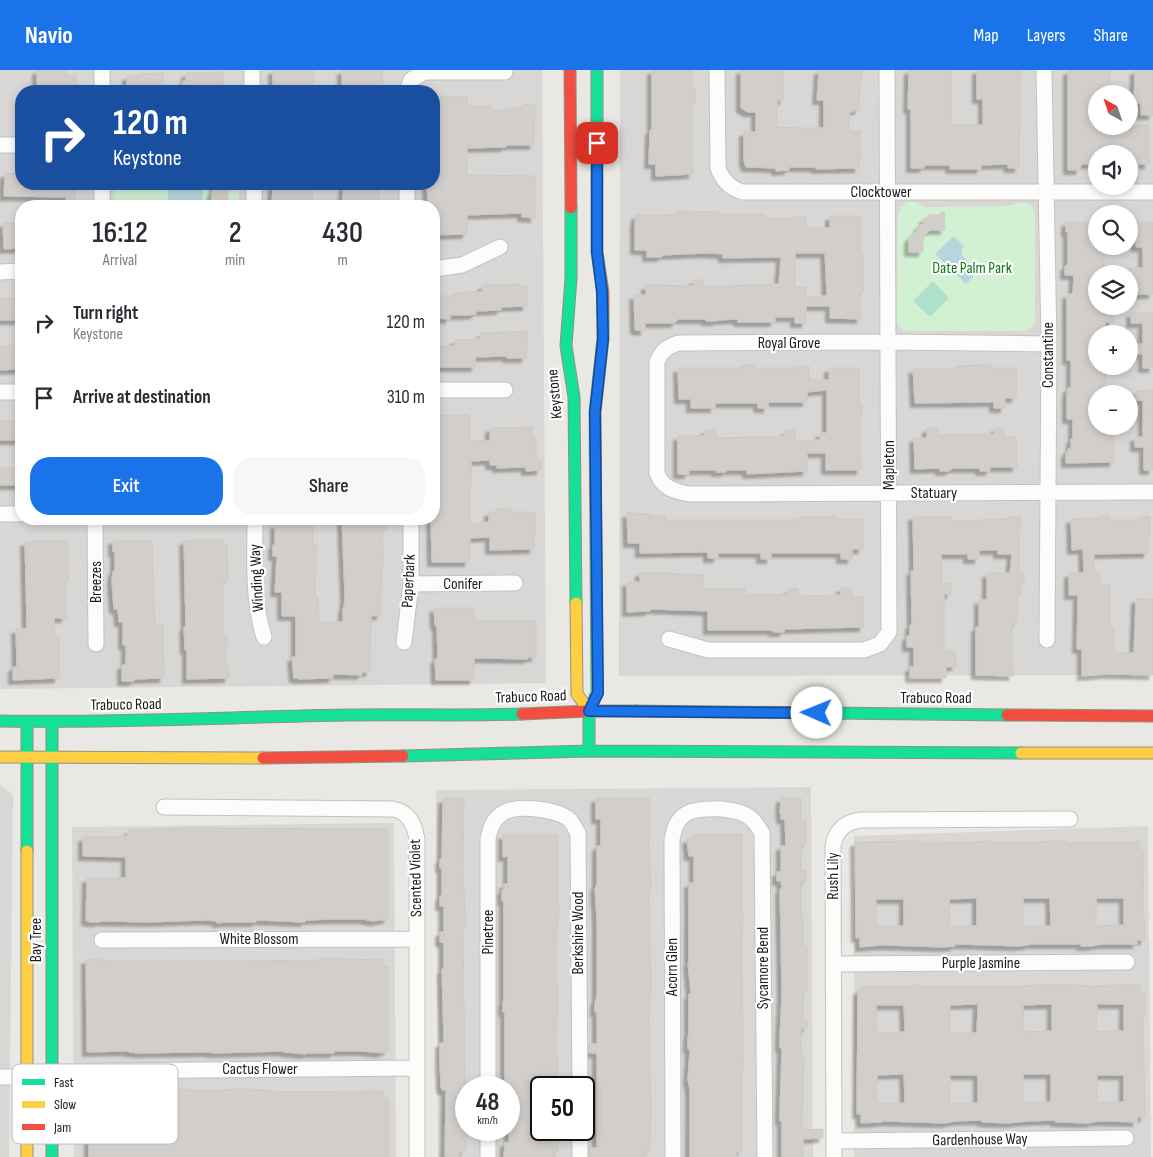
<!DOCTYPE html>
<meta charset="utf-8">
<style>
:root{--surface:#fff;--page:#f7f7f7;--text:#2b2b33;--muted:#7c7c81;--accent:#1a73e8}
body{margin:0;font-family:"Sofia Sans Condensed",sans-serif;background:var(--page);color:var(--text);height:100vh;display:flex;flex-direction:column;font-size:19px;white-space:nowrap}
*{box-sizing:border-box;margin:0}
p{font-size:16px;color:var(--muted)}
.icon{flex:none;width:28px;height:28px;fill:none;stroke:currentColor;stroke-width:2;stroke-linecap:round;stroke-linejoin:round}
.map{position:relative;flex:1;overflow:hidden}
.drawer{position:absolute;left:15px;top:130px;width:425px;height:325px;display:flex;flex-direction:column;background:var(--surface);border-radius:20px;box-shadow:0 2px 8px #0003}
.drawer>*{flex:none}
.guide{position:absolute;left:15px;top:15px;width:425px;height:105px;border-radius:20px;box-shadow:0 2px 8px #0003;background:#1a4fa0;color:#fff;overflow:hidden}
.needle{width:32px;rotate:320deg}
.buttons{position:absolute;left:1088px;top:15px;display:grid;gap:10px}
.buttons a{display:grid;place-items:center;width:50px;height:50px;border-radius:50%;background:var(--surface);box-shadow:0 2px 8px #0003;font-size:25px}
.speed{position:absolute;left:455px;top:1006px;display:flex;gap:10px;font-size:25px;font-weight:700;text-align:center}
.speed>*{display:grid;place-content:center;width:65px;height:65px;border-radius:50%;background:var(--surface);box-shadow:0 2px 8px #0003;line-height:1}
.speed small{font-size:12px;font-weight:400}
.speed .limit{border:2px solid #111;border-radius:8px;background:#fff;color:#111}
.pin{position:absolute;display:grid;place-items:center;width:42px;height:42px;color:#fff;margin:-21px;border-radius:10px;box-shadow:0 2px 8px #0006}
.me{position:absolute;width:55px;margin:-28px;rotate:271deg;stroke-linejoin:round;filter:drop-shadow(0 0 4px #0008)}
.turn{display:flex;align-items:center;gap:18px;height:105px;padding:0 15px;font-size:22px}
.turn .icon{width:65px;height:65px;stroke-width:2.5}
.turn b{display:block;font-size:35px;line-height:42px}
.eta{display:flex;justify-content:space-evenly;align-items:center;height:85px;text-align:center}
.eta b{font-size:30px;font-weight:600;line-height:35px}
.button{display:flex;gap:10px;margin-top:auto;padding:10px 15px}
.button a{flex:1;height:58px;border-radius:20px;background:var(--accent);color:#fff;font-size:20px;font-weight:600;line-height:58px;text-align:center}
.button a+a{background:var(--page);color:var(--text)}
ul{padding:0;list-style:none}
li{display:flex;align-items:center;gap:15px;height:75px;padding:0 15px}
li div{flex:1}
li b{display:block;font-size:19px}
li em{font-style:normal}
header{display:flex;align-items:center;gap:30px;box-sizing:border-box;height:70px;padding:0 25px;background:var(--accent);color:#fff}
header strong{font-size:24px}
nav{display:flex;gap:28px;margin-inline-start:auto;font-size:18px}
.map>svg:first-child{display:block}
.residential{fill:#d9d7d5;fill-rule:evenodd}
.park{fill:#d2f0d2}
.pitch{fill:#b0e1cc}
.water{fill:#b8d5dd}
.building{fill:#d1cecb;stroke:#cdcac5;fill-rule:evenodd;filter:url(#shadow)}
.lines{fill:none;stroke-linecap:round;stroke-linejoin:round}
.street-casing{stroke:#c2c2c0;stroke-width:17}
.fast-casing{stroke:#91937d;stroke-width:13}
.slow-casing{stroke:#91937d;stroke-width:13}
.jam-casing{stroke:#91937d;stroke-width:13}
.street{stroke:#fcfcfb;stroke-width:15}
.fast{stroke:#16e098;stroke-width:11}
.slow{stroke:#ffcf43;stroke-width:11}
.jam{stroke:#f24e42;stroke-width:11}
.route-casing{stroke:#114b97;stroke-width:12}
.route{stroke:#1a73e8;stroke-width:9}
.labels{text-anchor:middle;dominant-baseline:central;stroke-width:4.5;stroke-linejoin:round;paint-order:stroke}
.street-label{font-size:16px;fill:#1b1b1b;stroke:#fff}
.park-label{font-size:16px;fill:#0e7517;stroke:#fff}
.key{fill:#fff;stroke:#bbb;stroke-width:1}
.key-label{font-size:14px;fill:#1b1b1b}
</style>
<header>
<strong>Navio</strong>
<nav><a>Map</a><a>Layers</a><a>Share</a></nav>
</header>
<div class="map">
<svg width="1153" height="1087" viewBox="0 0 1153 1087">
<defs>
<filter id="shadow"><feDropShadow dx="-4.5" dy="4.5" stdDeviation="1" flood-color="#0004"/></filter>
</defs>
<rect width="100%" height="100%" fill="#eae8e4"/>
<path class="residential" d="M0,0H542L546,613L0,619ZM21,21H434V114H21ZM21,136H434V449H21Z
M620,0H1153V605L619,606ZM1096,24H1129V56H1096ZM1096,84H1129V116H1096ZM1096,144H1129V176H1096ZM1096,204H1129V236H1096ZM1096,264H1129V296H1096ZM1096,324H1129V356H1096Z
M0,715L13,724L9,1087H0Z
M811,717L813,1087H438L436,720ZM466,1018H509V1060H466ZM541,1018H584V1060H541Z
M394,753L396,1087H74L72,757Z
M1148,756L1151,1087H854V766Z"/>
<path class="park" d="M114,114H239V136H115Z
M907,132H915L924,137L1008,136C1022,131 1034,130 1035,148V253L1032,257L1023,261H905L897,254V250L898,145L900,139Z"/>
<path class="pitch" d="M933,211L949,228L930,247L913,231Z"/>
<path class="water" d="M168,116H203V133L168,134Z
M954,166L964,176L961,180L962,185L978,202L966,214L935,184Z"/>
<path class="building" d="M37,0H66V5H76V21H37Z
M273,0H313L314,21H273Z
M342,0H382L383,21H342Z
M652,0H692V19H695L696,33H692V63L693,104L656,106V94H649L650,60H652Z
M741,0H783L784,30H777V57L800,58H824V30H817L819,0H862V11H860L859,40H853V42H849V61H860L861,91H859V98L816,99V97H789V100L776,101V98L746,97L744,91V62H756V42H748L741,38Z
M909,0H951L952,55H983V29H977V0H1021L1019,98H1008V94L981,95V99H950V95H924V98H911V39H908Z
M1070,0H1109L1110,1V24H1096V56L1149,55V94H1138L1137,113H1129V84H1093V94H1081L1080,100H1068V1Z
M1135,0H1153V45H1141V33H1134Z
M224,2L223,21H183V11H186V3Z
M163,3L162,21H127V6H139V4Z
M438,26L467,27V36H492V40H511V38H523V34H535L534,75H506V77L467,78V105L535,106V148L522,147V143L467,145V164L434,165V136L428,135L427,115L434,114V31H438Z
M5,103L21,104V114H75L76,133H66V127L4,126Z
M214,114H226V121H228V136H212V121H214Z
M273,114H313V136L272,135Z
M344,114H379V136H342Z
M677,141L719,142V144H765V148H795V147H805L807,158H830V146H861V184H863L864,222H860L861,249L830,248V236H806V253H795V247H775V252H738V249L717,250V251H706V249H678L675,253H645V261L635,260L634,225H646V215L694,216V210H704V217L779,214L781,187L723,188V184L708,183L662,185V187H647V180H635V151H636V145H677ZM795,183H825L827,226L806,227V217H795Z
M944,141L945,160H930L923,167V182H909V168L918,160L919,156L924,153V148H928V145H938Z
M1066,152L1096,153V181L1104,182V204H1096V236H1105V243H1114L1113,252H1105V264H1096V296H1105L1106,305V324H1096V356H1114V392L1066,393V383H1068V379H1071V369H1073V349H1067V324L1068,318H1071V290H1067V224H1073L1074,205H1065V196H1067L1068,192V162H1066Z
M1134,152L1153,153V224H1135V208H1129V204H1116V199L1143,198V177H1136Z
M3,153H21V178L4,179Z
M520,214V216H527V236L501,237V240L476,241V244L468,245H450V249L434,248V228H436V226H455V224L460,222H482L483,215Z
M0,228H21V250H0Z
M1131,243H1153V298H1143V284H1135V274H1143V253H1131Z
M528,261L526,288H507V286L475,287L476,297H438V290H434V276H455V270L480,269L481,263Z
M21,275V299L0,300V276Z
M743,295H754V298H799V297L809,296V310H829V298H859V324L860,335H862V347L860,348L861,400H826V383H807V401L747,404V400H726V402H716V400H689V404H678V366H705V360H716V368L759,367L785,366V361L795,360V371L820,370V363H827V320L807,322V332H768V338H758V333H715V338H691V329H679L678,298H743Z
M990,295V298H1017L1016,328H1005V338H994V332L915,333L913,299H954L956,296Z
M1153,320V400H1144V377H1135V367H1143V330H1136V321Z
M434,345H469L470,370L490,371V358L532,357V368L536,367V390H541V400L526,401V397L497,398V395H490V390L471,391L472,416H469L470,454L489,452V442H497V439H510V442H535L536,466H534V479L490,480V467L470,468L469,492H432L431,449H434Z
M0,351H21V370H0Z
M927,358H937V365L995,364V358H1004V368L1016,367L1017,397H990V401H980V398H953L949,401H940V398L915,399L914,368H927Z
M0,398H21V415H0Z
M627,443L650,444V446H665V450H799V448L804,447L836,446V449H863V479H852V489H841V483H771V489H761V483H718V488H708V482L640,483V473H628Z
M913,446L952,447V451L1008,449V446L1021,447V460H1019V502H1024V514L1021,513L1020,525H1018L1017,552H1012L1013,606L976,605V557H979V530H987V503H1010L1012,484H998V480H979V489H968V484H941L942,513H951V524H944V581H955L956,596L946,597V608H910V597H914V577H907V566H910V555H912L911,501H914Z
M1099,446H1110V450H1139V447H1150L1148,483L1094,484V503H1100L1101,515L1110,514V557H1114V583H1134L1136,529H1153V605L1108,604L1082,606V579H1077L1078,525H1069V503H1084L1083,479L1072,480L1071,449L1099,448Z
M386,449V460H382L384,496H382L381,521V545L371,546L370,602H362V605L333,604V608L298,609V608H294L292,587H296V546H282V522H275L277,486H273V475H275V454H289V450H313V475H317L315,527H318L319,552H343V538H344L345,527L342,450Z
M113,470L152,471L155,555H163L164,608L134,609V611H122V595H126V575H123V552H119L118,539H114L112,511L113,501H115V482H113Z
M188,470H223V474H227L228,510H223V565H227V576L225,577L226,596H229V608L187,609V580H185L184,557H186L184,471Z
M37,471H68L69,511H66V548H54L55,568H59V608L13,610V597H17L16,559H27L25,472Z
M640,502L703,505L704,519H745V525L788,524V519H798V526L841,525V518H852V527H863L864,557L784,559V562H773V560H708V541L650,539V541L627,542V512H640Z
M434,538H473L475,551H536V587H528V589L474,588V610H436L435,589H438L437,558L435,554Z
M464,728L463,803L466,854L463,861L466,1076H465V1082H459V1087H445L446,1020H442L441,1016L440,996V973H444L442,899H444V873L440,872V862H444V836H440V826H442V798H440V789H442L443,729Z
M596,728H649L650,732L649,774L651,816L649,823L651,916L649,950L651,1038L650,1080H645V1087H589V1078H597V983H589V974H597V942H595V931H596L597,924V850L595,819L597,813V776H601V749H596Z
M781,728H801V751H806V774H801V801H806V811H801V839L803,849V876H807V921H803V949H807V958H801V986H804L802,1060L823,1059V1068L803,1069V1087H782V1051H780V1040L782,978H780V967L782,924L780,819H782L781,811H777V802H781V776H786L785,749H781V743H780Z
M179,758L388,759V849L373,851L362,849H334L305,850V852L256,850V852H227L217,853V851L206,850L149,852L100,851V852H89V851H86L87,808H126V787L83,786V767L127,766L129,760Z
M742,764V838L743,842L742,876L743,986L744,991L742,1008V1081H736V1087H690V1019L688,1010L690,979H688V968L689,961V924H691L688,893H689V813H694V786H689L687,769H693V765Z
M503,765H557L558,769L557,812L559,842L557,860L556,913H558L556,987H558V1002L557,1008H551V1018H541V1061H558V1082H553V1087H504L505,1072L509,1073V1018H505V942H503V931H504V831H502V820H504V814H508V786L503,787Z
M919,771V773H945L992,771V773L1018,772V773L1055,771H1066V773L1139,772V780H1144L1143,844V849L1145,850V870H1137V874H1102L1091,876H1081V874H1029V875L1018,876L955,874V876L944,877L882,875L860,877V867L856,868L855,772ZM977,828V856H950L949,829ZM1023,828H1050L1051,856H1023ZM1096,828H1124V855L1096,856ZM876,829H904V856H876Z
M324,888L346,889V890L383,889V897H388V981H383V983L362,981H334V983H306V984L284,982V981L217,983L206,982L138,983L129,982V981L87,982L86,890L90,889L112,891H243L320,890L324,889Z
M1056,914L1093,916L1140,914V922H1145V946H1143L1145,1047H1137V1052L1102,1051L1091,1052V1053L1055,1052V1050L1029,1051L1008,1053L982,1052V1050L956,1051L945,1053L882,1051V1052L861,1053V1044H857L858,920H863V916L898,917L909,916V915H920V916H1019ZM978,934L977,963H950V935ZM1052,934V961L1024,962L1023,935ZM1097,934H1124V961H1096ZM876,935H904L905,962L877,963ZM904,1004L905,1033H877V1005ZM1023,1004H1051V1032H1023ZM950,1005H978V1033H950ZM1097,1005H1124V1032H1097Z
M94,1018L143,1021V1019L172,1020V1018L193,1020V1021L241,1019L270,1020V1022L384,1021V1028H389V1087H89V1021H94Z"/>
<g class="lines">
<defs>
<path id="street" d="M252,0V21
M717,0L718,98C722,110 730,118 742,122H1153
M1044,0L1049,274L1047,570
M102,21V0
M407,21L411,10L424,2H505
M0,75H21
M102,114V136
M254,114V136
M407,114V136
M434,199L462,195L500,177
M0,202L21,201
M1049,274L889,272L678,273C667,277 661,281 657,292V403C662,418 676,422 690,424L1153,422
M434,320H505
M0,322H21
M0,444H21
M95,449L96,574
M255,449C255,489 252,528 264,567
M411,514L515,513
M669,569L708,580H864L880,574L889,562L887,0
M404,572L411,514V449
M164,737L393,739C409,742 415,755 417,770V1087
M102,870L417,869
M834,894L1127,892
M102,1001L417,998
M0,1007H53
M488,1018V769C490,759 493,749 503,743C517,734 557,739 570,750C573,753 575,759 578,763L580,1018
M488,1060V1087
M580,1060V1087
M834,1071L1126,1068
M673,1087L672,769C674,761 675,754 681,748C692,735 730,738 744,744C753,748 757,755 762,763L765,1087
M834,1087L833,776C836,760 845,752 861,750L1070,749"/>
<path id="fast" d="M597,0V114
M571,138V208L566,276L574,327L576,533
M636,641L1007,645
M0,651C116,653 232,647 348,645C406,644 464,646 522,644
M27,651V781
M52,652V1087
M589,681V641L597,623L595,342L603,269V244
M403,686L589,681L1021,683"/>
<path id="slow" d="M576,533L577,624L589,641
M1021,683H1153
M0,687L263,688
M27,781V1087"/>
<path id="jam" d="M570,0L571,138
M597,114V182L603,222V244
M522,644L589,641H636
M1007,645L1153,646
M263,688L403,686"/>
</defs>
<use href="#street" class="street-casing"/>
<use href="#fast" class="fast-casing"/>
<use href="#slow" class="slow-casing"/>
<use href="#jam" class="jam-casing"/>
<use href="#street" class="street"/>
<use href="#fast" class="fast"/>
<use href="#slow" class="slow"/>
<use href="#jam" class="jam"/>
</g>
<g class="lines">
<defs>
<path id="route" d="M597,73V182L602,222L603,269L595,342L598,623L589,641L817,643"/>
</defs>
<use href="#route" class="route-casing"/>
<use href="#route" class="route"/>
</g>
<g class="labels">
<g class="street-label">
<text x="881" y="122">Clocktower</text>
<text x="789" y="273">Royal Grove</text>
<text transform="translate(1048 285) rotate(-90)">Constantine</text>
<text transform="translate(555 324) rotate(-95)">Keystone</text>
<text transform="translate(889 395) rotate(-90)">Mapleton</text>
<text x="934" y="423">Statuary</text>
<text transform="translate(257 508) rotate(-93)">Winding Way</text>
<text transform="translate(409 511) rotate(-87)">Paperbark</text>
<text transform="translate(96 512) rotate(-90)">Breezes</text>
<text x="463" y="514">Conifer</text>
<text transform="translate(531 627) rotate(-2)">Trabuco Road</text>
<text x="936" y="628">Trabuco Road</text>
<text transform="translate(126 635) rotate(-1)">Trabuco Road</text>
<text transform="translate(833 806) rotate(-90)">Rush Lily</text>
<text transform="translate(416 808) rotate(-91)">Scented Violet</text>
<text transform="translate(488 862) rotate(-90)">Pinetree</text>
<text transform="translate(578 863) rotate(-90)">Berkshire Wood</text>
<text x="259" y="869">White Blossom</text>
<text transform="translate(36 870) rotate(-90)">Bay Tree</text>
<text x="981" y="893">Purple Jasmine</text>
<text transform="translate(672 897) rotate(-90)">Acorn Glen</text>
<text transform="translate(763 898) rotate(-90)">Sycamore Bend</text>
<text x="260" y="999">Cactus Flower</text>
<text transform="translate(980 1070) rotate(-1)">Gardenhouse Way</text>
</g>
<g class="park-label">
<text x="972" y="198">Date Palm Park</text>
</g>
</g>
<rect x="12" y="994" width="166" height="80" rx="8" class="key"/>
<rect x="22" y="1009" width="23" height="6" fill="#16e098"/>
<rect x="22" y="1031" width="23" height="7" fill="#ffcf43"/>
<rect x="22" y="1054" width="23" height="6" fill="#f24e42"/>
<g class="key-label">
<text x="54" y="1017">Fast</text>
<text x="54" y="1039">Slow</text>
<text x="54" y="1062">Jam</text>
</g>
</svg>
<div class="buttons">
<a><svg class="needle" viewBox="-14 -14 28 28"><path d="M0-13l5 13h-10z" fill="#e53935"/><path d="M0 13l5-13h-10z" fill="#7c7c81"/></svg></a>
<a><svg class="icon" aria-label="sound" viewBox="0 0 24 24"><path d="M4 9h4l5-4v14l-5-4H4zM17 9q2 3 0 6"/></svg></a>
<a><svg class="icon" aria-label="search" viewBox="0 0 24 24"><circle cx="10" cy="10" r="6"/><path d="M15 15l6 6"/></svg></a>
<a><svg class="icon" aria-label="layers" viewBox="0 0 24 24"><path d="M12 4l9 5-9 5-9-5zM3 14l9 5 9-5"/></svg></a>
<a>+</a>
<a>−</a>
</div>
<div class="speed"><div>48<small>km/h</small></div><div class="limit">50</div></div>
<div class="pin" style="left:597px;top:73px;background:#d93025"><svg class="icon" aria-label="arrive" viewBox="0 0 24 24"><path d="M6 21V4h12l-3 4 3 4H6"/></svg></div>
<svg class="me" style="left:817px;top:643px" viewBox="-20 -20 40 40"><circle r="19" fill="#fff"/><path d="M0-13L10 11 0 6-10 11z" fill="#1a73e8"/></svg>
<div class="guide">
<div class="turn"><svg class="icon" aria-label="right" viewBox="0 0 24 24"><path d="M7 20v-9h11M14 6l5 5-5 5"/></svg><div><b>120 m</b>Keystone</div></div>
</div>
<section class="drawer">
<div class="eta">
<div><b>16:12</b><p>Arrival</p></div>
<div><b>2</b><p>min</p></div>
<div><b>430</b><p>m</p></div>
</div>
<ul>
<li><svg class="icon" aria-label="right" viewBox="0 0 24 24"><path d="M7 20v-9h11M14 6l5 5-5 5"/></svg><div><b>Turn right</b><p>Keystone</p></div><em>120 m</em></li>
<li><svg class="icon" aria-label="arrive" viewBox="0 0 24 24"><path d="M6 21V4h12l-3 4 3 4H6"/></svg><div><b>Arrive at destination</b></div><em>310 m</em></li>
</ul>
<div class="button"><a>Exit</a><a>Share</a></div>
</section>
</div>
